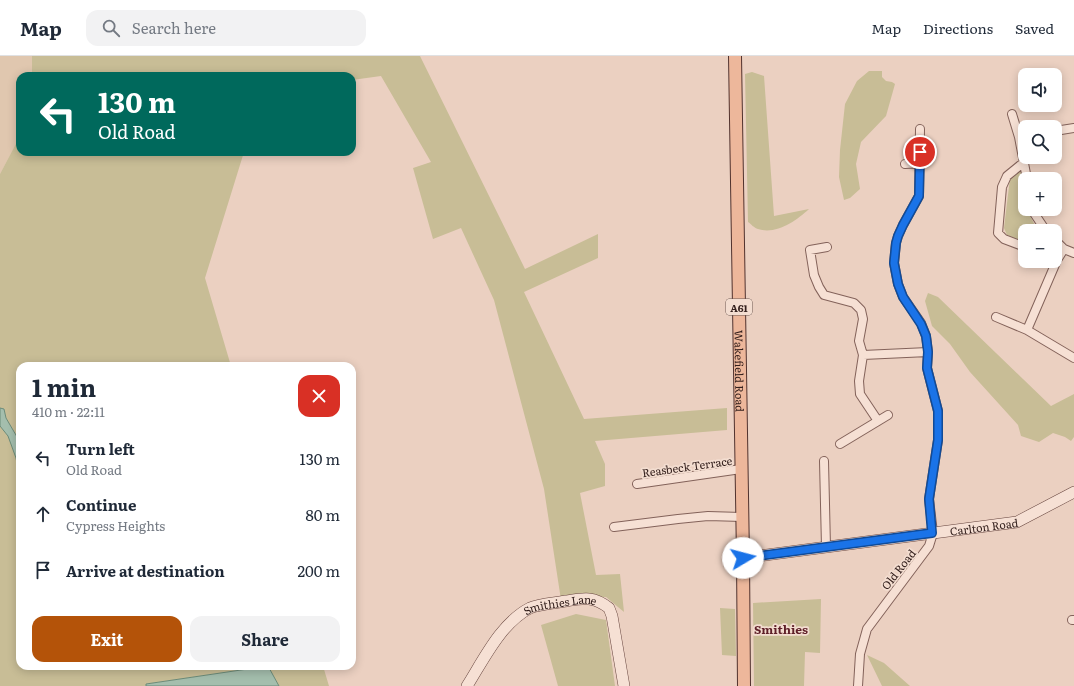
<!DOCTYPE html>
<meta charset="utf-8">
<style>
:root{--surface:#fff;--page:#f2f2f3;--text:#1f2937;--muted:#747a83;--line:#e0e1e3;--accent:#b45309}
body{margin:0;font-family:Literata,serif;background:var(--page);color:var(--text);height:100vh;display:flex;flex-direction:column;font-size:15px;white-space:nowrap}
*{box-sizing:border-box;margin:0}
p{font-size:13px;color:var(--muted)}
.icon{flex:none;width:22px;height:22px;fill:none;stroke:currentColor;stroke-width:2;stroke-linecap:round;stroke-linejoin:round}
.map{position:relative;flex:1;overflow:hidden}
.sheet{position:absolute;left:16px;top:306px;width:340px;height:308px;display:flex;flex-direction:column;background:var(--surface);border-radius:12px;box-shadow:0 2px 10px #0003}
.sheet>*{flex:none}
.banner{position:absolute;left:16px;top:16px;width:340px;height:84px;border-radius:12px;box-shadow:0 2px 10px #0003;background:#00695c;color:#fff;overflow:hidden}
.fabs{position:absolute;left:1018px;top:12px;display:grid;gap:8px}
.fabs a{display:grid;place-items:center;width:44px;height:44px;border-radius:8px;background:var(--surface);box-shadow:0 2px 10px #0003;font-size:20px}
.pin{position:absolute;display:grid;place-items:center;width:34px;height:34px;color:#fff;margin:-17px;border:2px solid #fff;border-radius:50%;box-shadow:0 1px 4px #0007}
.me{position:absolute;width:44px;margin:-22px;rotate:82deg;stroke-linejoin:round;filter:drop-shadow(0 0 3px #0008)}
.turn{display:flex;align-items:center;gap:14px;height:84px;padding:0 16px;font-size:18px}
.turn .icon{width:52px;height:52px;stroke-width:2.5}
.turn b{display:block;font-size:28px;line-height:34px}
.round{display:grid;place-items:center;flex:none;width:42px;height:42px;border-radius:12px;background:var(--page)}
.headline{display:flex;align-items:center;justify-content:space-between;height:68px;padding:0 16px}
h1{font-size:24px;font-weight:700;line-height:30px}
.primary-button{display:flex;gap:8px;margin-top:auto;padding:8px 16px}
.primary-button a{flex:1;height:46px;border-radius:12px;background:var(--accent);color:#fff;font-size:16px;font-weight:700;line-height:46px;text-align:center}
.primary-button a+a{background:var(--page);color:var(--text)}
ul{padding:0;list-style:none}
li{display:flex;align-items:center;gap:12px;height:56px;padding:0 16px}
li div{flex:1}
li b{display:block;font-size:15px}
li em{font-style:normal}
header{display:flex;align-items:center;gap:24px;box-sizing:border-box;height:56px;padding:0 20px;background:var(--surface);border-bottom:1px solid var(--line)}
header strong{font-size:19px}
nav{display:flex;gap:22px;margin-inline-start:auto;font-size:14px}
.search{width:280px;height:36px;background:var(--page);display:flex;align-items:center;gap:10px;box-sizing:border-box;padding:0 14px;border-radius:12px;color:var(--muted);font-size:15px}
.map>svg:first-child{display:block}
.farmland{fill:#e0c7af}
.green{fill:#c8bd96}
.water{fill:#a4bead;stroke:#6b8b78}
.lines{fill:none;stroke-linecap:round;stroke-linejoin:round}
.street-casing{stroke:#83625a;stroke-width:10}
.secondary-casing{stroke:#65433d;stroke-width:12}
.primary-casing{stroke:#51322e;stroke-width:14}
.street{stroke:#f6e0d4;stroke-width:8}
.secondary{stroke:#f6e0d4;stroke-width:11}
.primary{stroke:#edb79b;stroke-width:12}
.route-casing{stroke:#114b97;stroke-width:10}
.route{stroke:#1a73e8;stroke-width:7}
.labels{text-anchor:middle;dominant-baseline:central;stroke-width:3.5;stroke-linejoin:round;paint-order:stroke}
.shield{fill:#f3ddd0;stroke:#6d5953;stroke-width:1}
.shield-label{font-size:10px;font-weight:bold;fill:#34201d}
.street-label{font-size:11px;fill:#34201d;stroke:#f3ddd0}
.neighbourhood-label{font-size:12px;font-weight:bold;fill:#5e1f28;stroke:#f3ddd0}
</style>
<header>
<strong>Map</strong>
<div class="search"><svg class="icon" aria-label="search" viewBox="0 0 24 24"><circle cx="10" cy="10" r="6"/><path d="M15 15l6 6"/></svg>Search here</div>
<nav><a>Map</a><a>Directions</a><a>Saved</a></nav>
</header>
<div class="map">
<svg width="1074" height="630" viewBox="0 0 1074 630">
<rect width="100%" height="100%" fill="#ebd0c1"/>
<path class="farmland" d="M0,0H32V20H20V80L0,118Z"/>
<path class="green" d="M32,0H420L525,213L598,178V202L524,236L584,363L727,352V374L595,385L605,408V430L580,437L596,519L620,518L624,556L606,541L561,544L544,433L494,244L461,172L433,183L413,112L431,106L381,20L352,24V20H32Z
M869,15H882V21L886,25L892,26L895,28L886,60L861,86L856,108L860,133L850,142L844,144L839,121L840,94L845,48L857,25Z
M752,16L764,20L774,160L809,153C796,165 776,179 758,173C754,172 751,168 748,166L745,18Z
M20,80V96H244L205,222L231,310H20V386L6,362L4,353L0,352V118Z
M1020,114L1022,117L1025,153H1027L1029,158L1038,175H1025V186L1007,179L1004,172L1010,122Z
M928,237L938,241L1051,350L1074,338V381L1071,385L1065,381L1053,377L1039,386L1021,380L1018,369L970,316L950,288L932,270L925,245Z
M0,370L8,380L16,402L20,423V610H267L146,628V630H0Z
M821,543L820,597L805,596L804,630H754L753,547Z
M720,552L735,553L736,600L722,599Z
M576,558L606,564L615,630H558L541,569Z
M867,599L884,607L910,630H882Z
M268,610H323L329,630H279Z"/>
<path class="water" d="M0,352L4,353L6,362L20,386V423L16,402L8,380L0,370Z
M268,610L279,630H146V628Z"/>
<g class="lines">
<defs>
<path id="street" d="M1012,58L1019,81L1027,123
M1055,75L1074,72
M1023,107L1007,120L1002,131L998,177L1004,183L1025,191
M905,108L920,107
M1033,153L1034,157L1046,175
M1055,184L1064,193L1074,197
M827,191L810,194L814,219L819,231L824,239L854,247L861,254L863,263L859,285L863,299L859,325L860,338L878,365
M1064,193L1057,204L1027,274L1074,302
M996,261L1027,274
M863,299L928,296
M840,388L888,359
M824,405L826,491
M637,428L741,413
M614,471L678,463L708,460L742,461
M1072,564H1074
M858,630L860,598L867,573L923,498L929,490L933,477L929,443L938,384V355L927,312L928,296L926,280L921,267L903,241L898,228L894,207L896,187L898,180L903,169L919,140L920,73"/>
<g id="secondary">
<path id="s1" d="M743,502L1017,466L1074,436"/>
<path id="s2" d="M467,630C484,603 501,567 530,552C539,548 556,547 566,545C584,542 594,540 609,552L612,560L624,630"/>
</g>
<g id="primary">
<path id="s3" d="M735,0L743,502L744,630"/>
</g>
</defs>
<use href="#street" class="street-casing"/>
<use href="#secondary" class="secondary-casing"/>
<use href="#primary" class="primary-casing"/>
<use href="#street" class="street"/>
<use href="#secondary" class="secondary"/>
<use href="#primary" class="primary"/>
</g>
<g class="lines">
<defs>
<path id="route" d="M743,502L932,477L929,443L938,384V355L927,312L928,296L926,280L921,268L903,241L898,228L894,207L896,187L898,180L903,169L919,140L920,96"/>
</defs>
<use href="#route" class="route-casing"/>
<use href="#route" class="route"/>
</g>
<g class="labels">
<rect class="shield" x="726" y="243" width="26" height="16" rx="3"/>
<g class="shield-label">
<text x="739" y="251">A61</text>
</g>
<g class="street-label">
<text stroke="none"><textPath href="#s3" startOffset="315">Wakefield Road</textPath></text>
<text transform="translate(687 410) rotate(-8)">Reasbeck Terrace</text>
<text stroke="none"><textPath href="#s1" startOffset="243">Carlton Road</textPath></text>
<text transform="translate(898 513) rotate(-52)">Old Road</text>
<text stroke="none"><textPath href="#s2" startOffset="132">Smithies Lane</textPath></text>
</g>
<g class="neighbourhood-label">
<text x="781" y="573">Smithies</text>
</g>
</g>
</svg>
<div class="fabs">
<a><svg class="icon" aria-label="sound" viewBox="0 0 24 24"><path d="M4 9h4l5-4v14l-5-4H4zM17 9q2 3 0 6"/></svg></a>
<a><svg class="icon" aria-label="search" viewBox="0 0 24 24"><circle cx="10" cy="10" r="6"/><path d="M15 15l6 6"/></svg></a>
<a>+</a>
<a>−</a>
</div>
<div class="pin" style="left:920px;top:96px;background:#d93025"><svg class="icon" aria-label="arrive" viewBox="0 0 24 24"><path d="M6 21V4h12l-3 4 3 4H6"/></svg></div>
<svg class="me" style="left:743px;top:502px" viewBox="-20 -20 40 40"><circle r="19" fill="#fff"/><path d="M0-13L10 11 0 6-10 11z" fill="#1a73e8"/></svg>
<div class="banner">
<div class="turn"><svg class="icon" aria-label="left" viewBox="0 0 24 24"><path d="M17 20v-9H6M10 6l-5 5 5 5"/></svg><div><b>130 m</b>Old Road</div></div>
</div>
<section class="sheet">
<div class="headline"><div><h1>1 min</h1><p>410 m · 22:11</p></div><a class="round" style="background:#d93025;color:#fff"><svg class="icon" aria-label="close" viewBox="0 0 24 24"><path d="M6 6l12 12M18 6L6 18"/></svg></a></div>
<ul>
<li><svg class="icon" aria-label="left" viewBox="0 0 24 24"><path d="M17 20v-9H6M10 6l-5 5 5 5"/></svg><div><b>Turn left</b><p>Old Road</p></div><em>130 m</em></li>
<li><svg class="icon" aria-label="ahead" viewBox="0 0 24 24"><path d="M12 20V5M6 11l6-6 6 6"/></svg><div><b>Continue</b><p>Cypress Heights</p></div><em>80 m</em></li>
<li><svg class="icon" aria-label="arrive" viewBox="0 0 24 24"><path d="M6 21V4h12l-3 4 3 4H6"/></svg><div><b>Arrive at destination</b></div><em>200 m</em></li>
</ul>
<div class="primary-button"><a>Exit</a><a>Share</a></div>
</section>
</div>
